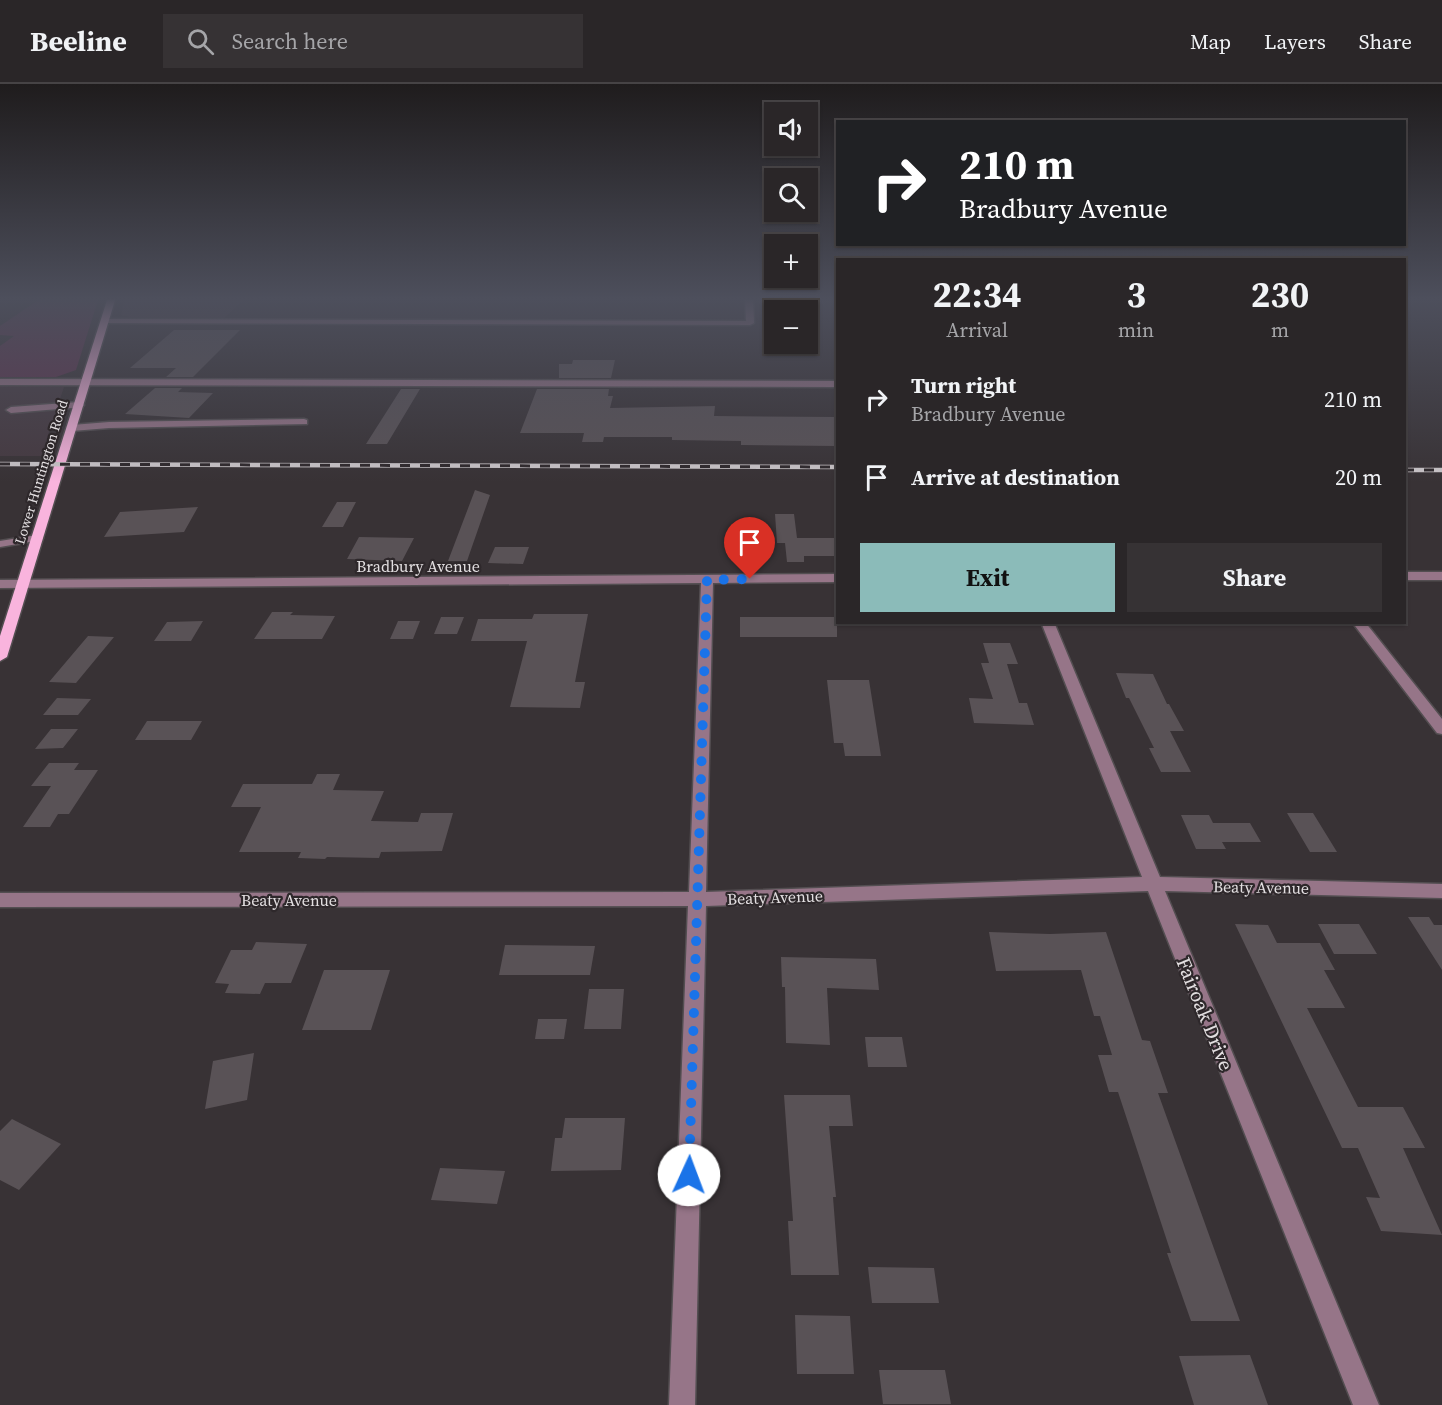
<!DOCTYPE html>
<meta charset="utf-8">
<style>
:root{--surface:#2a2628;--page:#363234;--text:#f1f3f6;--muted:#a5a5a8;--line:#464345;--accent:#8bbbb9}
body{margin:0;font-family:"Source Serif 4",serif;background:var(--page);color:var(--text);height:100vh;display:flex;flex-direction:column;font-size:22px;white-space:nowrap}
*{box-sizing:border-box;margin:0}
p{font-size:20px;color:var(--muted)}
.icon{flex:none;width:33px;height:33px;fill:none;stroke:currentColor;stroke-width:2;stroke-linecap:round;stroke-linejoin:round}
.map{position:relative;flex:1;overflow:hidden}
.drawer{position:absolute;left:836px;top:174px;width:570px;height:366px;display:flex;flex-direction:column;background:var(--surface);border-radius:0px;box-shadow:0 2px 4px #0004,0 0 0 2px var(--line)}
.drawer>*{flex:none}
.banner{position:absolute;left:836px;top:36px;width:570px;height:126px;border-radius:0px;box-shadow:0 2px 4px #0004,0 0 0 2px var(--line);background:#202124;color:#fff;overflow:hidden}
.buttons{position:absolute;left:764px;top:18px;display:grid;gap:12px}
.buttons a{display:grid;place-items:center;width:54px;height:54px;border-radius:0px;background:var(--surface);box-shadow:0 2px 4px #0004,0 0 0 2px var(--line);font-size:30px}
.pin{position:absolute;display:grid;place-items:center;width:51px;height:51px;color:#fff;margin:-62px -26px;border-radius:50% 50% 50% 0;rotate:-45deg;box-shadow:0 0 6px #0007}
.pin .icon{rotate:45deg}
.me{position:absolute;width:66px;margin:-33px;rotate:2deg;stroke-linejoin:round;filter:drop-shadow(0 0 4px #0008)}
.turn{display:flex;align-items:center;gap:21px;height:126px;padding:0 24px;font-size:27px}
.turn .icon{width:78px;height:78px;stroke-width:2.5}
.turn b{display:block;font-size:42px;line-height:51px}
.eta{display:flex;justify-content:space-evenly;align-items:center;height:102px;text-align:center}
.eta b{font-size:36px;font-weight:700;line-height:42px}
.cta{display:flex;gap:12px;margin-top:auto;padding:12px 24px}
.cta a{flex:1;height:69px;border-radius:0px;background:var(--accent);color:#111;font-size:24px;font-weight:700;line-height:69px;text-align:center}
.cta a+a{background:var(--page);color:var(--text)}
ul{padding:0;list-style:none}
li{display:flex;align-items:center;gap:18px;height:78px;padding:0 24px}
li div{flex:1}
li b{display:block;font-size:22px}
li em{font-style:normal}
header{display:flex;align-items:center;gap:36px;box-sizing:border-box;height:84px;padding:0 30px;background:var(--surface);border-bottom:2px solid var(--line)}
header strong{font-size:28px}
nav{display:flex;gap:33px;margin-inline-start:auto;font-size:21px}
.search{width:420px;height:54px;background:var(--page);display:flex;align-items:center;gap:15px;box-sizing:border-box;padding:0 21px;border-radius:0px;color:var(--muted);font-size:22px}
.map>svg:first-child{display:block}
.built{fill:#453940}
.green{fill:#5d324d}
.building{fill:#595256}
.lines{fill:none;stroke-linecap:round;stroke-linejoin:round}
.minor-casing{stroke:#534e51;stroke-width:3}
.major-casing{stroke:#534e51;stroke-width:3}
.minor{fill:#967588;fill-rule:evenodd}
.major{fill:#f9b4dd;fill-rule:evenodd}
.rail-casing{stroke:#ccc7ca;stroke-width:4.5}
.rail{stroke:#2e282b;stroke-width:3;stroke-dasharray:10;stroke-linecap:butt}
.route{stroke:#1a73e8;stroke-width:10;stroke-dasharray:0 18}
.labels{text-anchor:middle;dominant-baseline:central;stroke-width:4.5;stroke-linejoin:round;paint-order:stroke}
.far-street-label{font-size:14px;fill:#e3dfe1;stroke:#2e282b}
.street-label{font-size:16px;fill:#e3dfe1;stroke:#2e282b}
.near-street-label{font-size:20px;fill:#e3dfe1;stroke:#2e282b}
</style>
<header>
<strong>Beeline</strong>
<div class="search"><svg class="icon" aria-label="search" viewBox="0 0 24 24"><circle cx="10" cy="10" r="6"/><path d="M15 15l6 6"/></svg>Search here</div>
<nav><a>Map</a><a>Layers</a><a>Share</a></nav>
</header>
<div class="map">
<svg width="1442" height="1321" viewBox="0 0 1442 1321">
<rect width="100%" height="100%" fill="#383235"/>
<path class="built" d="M125,213H247L224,234L129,233L121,231Z
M0,302L64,303L41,372H0Z"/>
<path class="green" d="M43,213H99L76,286L56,293H0V262L14,252L0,251V242Z"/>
<path class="building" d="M174,246H240L193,293H166L176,284H130Z
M573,276H615L611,294H559V280H572Z
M155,304H182L178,308L213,309L189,334L125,330Z
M401,305H420L387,360H366Z
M537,305H609L608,312H613L610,324L715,322L714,332L837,333V362L741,361V357L672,356V353H604L603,358H582L584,349H520Z
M475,406L490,411L467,477H448Z
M337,418H356L343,443H322Z
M198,423L184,448L104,453L120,428Z
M775,430H794L797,454H837V472H804V478H787L785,459H777Z
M359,453L414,454L402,477L347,475Z
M495,463H529L523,480L488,479Z
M272,528H293L290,531L335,532L322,555H254Z
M534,530H588L575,598H585L580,624L510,623L527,557H471L478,535H532Z
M441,533H464L457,550H434Z
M740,533H837V553H740Z
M203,537L191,557H154L167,538Z
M398,537H420L413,555H390Z
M88,552L114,553L76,599L49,598Z
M983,559H1010L1018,580H1007L1019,619H1027L1034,641L974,639L969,614L993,615L981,579H989Z
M1116,589L1153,590L1167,620H1169L1184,647H1170L1191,688H1161L1149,664H1154L1129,614H1126Z
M827,596H869L881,672H845L843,659H834Z
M57,614L91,615L78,631H43Z
M147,637H202L191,656H135Z
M51,645H78L63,664L35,665Z
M49,679H79L74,686H98L69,730H58L50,743H23L51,702H31Z
M317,690H340L333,706L384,707L371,737L418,738L421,729H453L442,767L381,768L379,774L327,773L325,775L298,774L301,768H239L261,723H231L243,700H312Z
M1287,729H1313L1337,768H1310Z
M1181,731H1209L1213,739H1250L1261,758H1222L1226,765H1196Z
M1408,833H1429L1434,841H1442V886Z
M1235,840L1268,841L1277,859H1320L1335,886H1324L1345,924H1307L1358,1023H1403L1425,1064H1403L1442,1151L1381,1147L1366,1113L1380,1114L1358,1064H1342Z
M1318,840H1359L1377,870H1334Z
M989,848L1050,850L1106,848L1142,956L1150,957L1168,1009H1158L1240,1237H1191L1167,1169H1171L1118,1008H1109L1098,971H1112L1100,932H1094L1081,886L996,887Z
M256,858L307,860L291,899H265L260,910L225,909L229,900L215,899L231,866H252Z
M505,861L595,862L590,891H499Z
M781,873L876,875L879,906L827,904L830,961L786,959L785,903H782Z
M324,886H390L371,946H302Z
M589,905H624L621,945H584Z
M538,935H567L564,955H535Z
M865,953H902L907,983H868Z
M254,969L247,1016L205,1025L213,977Z
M784,1011H850L853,1042H829L836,1113H833L839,1191H791L788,1137H793Z
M565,1034H625L621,1086L551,1087L555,1054H562Z
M12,1035L61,1060L19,1106L0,1096V1047Z
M440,1084L505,1087L497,1120L431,1116Z
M868,1183L934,1184L939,1219H872Z
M795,1231L850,1232L854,1290H797Z
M1250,1271L1268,1321H1194L1179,1272Z
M879,1286H945L951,1320H883Z"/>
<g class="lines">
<defs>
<path id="minor" d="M745,213H753L754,239L750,241L106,239L102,237L106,235L746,237Z
M0,295L837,297V303L0,301Z
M79,318L84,321L82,323L11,329L6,326L11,323Z
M304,335L307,336V340L109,344L72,347L67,344L72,341L109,338Z
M37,451L43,454L41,456L0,463V457Z
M1404,488H1442V496H1404Z
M837,490V498L713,499L706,808L1142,793L1041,538H1054L1160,793L1442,800V814L1165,807L1379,1321H1353L1148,807L706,822L695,1321H669L688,822L0,823V809L689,808L701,499L0,504V496Z
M1352,538H1365L1442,635V650L1437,649Z"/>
<path id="major" d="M108,213H116L7,573L0,577V552Z"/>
</defs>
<use href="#minor" class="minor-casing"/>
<use href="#major" class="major-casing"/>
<use href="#minor" class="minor"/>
<use href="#major" class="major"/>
<defs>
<path id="rail" d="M0,380L837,383
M1404,386H1442"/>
</defs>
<use href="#rail" class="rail-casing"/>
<use href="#rail" class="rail"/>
</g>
<linearGradient id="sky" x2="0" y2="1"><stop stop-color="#1f1c1d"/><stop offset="0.54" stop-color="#4d4f5c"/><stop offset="1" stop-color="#4d4f5c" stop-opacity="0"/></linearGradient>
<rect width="1442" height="398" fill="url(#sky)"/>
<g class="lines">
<path class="route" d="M689,1091L707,496L750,495"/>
</g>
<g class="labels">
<g class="far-street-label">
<text transform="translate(41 388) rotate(-73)">Lower Huntington Road</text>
</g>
<g class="street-label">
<text x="418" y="482">Bradbury Avenue</text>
<text transform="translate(1261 803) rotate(1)">Beaty Avenue</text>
<text transform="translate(775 813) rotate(-2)">Beaty Avenue</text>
<text x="289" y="816">Beaty Avenue</text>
</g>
<g class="near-street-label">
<text transform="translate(1205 930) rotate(68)">Fairoak Drive</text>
</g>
</g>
</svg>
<div class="buttons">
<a><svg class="icon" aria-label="sound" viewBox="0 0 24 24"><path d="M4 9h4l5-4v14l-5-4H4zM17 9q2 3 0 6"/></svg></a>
<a><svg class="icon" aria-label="search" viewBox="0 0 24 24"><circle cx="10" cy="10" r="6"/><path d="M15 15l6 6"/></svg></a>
<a>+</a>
<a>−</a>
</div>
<div class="pin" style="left:750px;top:495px;background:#d93025"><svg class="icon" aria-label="arrive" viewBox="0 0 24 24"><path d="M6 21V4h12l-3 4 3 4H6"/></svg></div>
<svg class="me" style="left:689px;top:1091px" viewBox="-20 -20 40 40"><circle r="19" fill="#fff"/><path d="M0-13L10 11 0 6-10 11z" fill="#1a73e8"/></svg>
<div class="banner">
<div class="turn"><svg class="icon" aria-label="right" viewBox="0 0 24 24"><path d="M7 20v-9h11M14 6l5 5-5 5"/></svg><div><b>210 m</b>Bradbury Avenue</div></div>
</div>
<section class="drawer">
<div class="eta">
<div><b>22:34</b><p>Arrival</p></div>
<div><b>3</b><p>min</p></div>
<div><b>230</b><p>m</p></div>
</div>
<ul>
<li><svg class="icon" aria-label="right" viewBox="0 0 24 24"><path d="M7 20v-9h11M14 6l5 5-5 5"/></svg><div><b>Turn right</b><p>Bradbury Avenue</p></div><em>210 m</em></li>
<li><svg class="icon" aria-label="arrive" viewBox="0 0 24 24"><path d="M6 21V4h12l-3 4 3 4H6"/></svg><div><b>Arrive at destination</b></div><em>20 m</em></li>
</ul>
<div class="cta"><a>Exit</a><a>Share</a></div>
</section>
</div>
